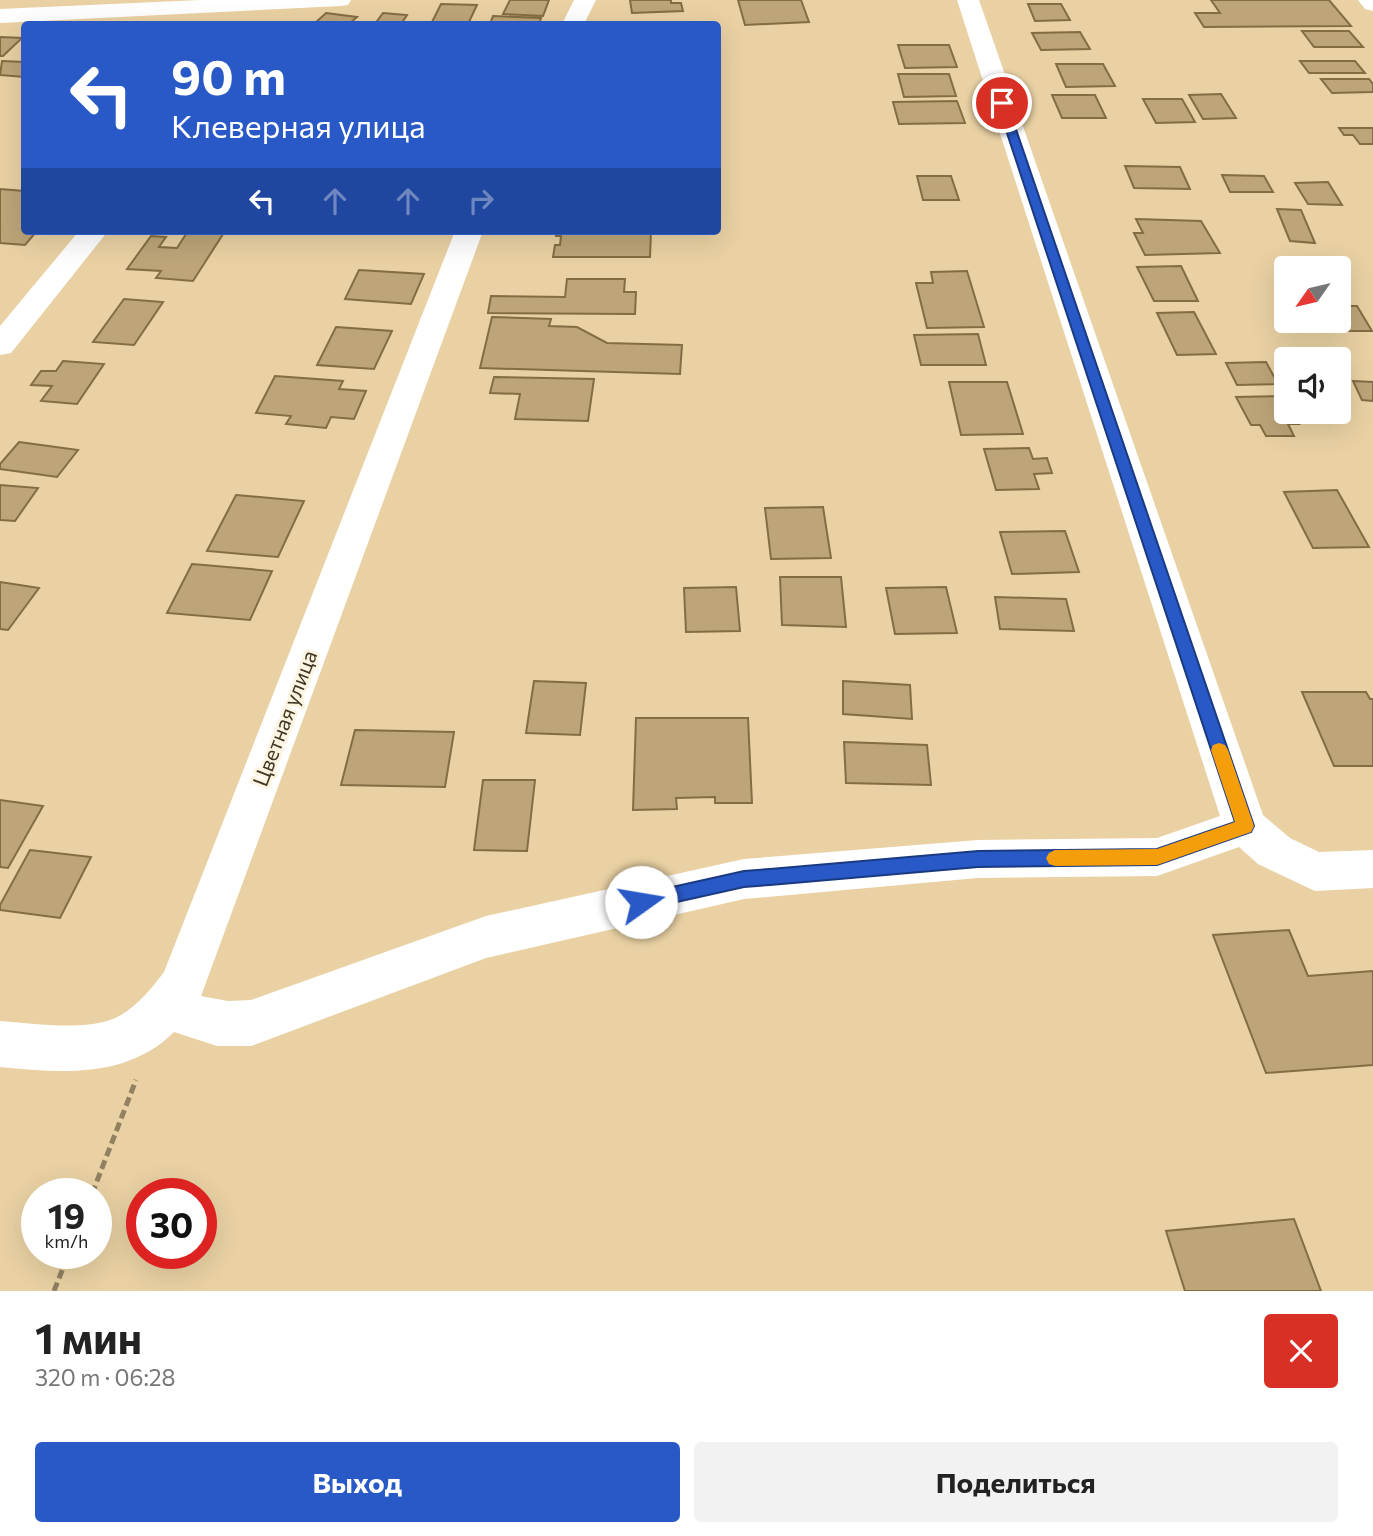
<!DOCTYPE html>
<html lang="ru">
<meta charset="utf-8">
<style>
:root{--surface:#fff;--page:#f2f2f2;--text:#222;--muted:#767676;--accent:#2859c7}
body{margin:0;font-family:Commissioner,sans-serif;background:var(--page);color:var(--text);height:100vh;display:flex;flex-direction:column;font-size:26px;white-space:nowrap}
*{box-sizing:border-box;margin:0}
p{font-size:23px;color:var(--muted)}
.icon{flex:none;width:38px;height:38px;fill:none;stroke:currentColor;stroke-width:2;stroke-linecap:round;stroke-linejoin:round}
.map{position:relative;height:1291px;overflow:hidden}
.details{display:flex;flex-direction:column;background:var(--surface);flex:1}
.details>*{flex:none}
.guide{position:absolute;left:21px;top:21px;width:700px;height:214px;border-radius:7px;box-shadow:0 7px 28px #0002;background:#2859c7;color:#fff;overflow:hidden}
.needle{width:46px;rotate:236deg}
.tools{position:absolute;left:1274px;top:256px;display:grid;gap:14px}
.tools a{display:grid;place-items:center;width:77px;height:77px;border-radius:7px;background:var(--surface);box-shadow:0 7px 28px #0002;font-size:35px}
.speed{position:absolute;left:21px;top:1178px;display:flex;gap:14px;font-size:35px;font-weight:700;text-align:center}
.speed>*{display:grid;place-content:center;width:91px;height:91px;border-radius:50%;background:var(--surface);box-shadow:0 7px 28px #0002;line-height:1}
.speed small{font-size:18px;font-weight:400}
.speed .limit{border:10px solid #d22;background:#fff;color:#111}
.pin{position:absolute;display:grid;place-items:center;width:60px;height:60px;color:#fff;margin:-30px;border:4px solid #fff;border-radius:50%;box-shadow:0 2px 7px #0007}
.me{position:absolute;width:77px;margin:-38px;rotate:77deg;stroke-linejoin:round;filter:drop-shadow(0 0 5px #0008)}
.turn{display:flex;align-items:center;gap:24px;height:147px;padding:0 35px;font-size:32px}
.turn .icon{width:91px;height:91px;stroke-width:2.5}
.turn b{display:block;font-size:49px;line-height:60px}
.lanes{display:flex;align-items:center;height:66px;padding:0 35px;background:#0003;justify-content:center;gap:35px;direction:ltr}
.lanes .off{opacity:.35}
.round{display:grid;place-items:center;flex:none;width:74px;height:74px;border-radius:7px;background:var(--page)}
.headline{display:flex;align-items:center;justify-content:space-between;height:119px;padding:0 35px}
h1{font-size:42px;font-weight:700;line-height:52px}
.action{display:flex;gap:14px;margin-top:auto;padding:14px 35px}
.action a{flex:1;height:80px;border-radius:7px;background:var(--accent);color:#fff;font-size:28px;font-weight:700;line-height:80px;text-align:center}
.action a+a{background:var(--page);color:var(--text)}
.map>svg:first-child{display:block}
.building{fill:#bda579;stroke:#836d43;stroke-width:2}
.lines{fill:none;stroke-linecap:round;stroke-linejoin:round}
.path{stroke:#918161;stroke-width:5;stroke-dasharray:9 4.5;stroke-linecap:butt}
.minor{fill:#fff;fill-rule:evenodd}
.route{fill:#2859c7;stroke:#1a3a81;stroke-width:2}
.slow{fill:#f59e0b}
.labels{text-anchor:middle;dominant-baseline:central;stroke-width:6;stroke-linejoin:round;paint-order:stroke}
.street-label{font-size:21px;fill:#403724;stroke:#fef4e2}
</style>
<div class="map">
<svg width="1373" height="1291" viewBox="0 0 1373 1291">
<rect width="100%" height="100%" fill="#e9d1a3"/>
<path class="building" d="M510,0H549L543,16L503,14Z
M630,0H671V3H681L683,11L632,13Z
M738,0H801L809,22L745,25Z
M1211,0H1329L1351,26L1204,27L1195,13H1220Z
M441,4L477,5L468,24H431Z
M1028,4H1061L1070,20L1035,21Z
M326,13L357,17L349,24H314Z
M383,13L407,15L401,24H375Z
M493,16L541,18L539,24H490Z
M1302,31H1349L1363,47H1314Z
M1080,32L1090,49L1041,50L1032,33Z
M0,37L22,38L3,56H0Z
M898,45H949L957,67L905,68Z
M2,61L24,62V77L0,75Z
M1300,61H1355L1365,73H1309Z
M1056,64H1103L1115,86L1066,87Z
M898,74H949L956,96L904,97Z
M1321,79H1369L1373,84V92L1332,93Z
M1221,94L1236,118L1203,119L1189,95Z
M1052,95H1095L1106,118H1062Z
M1143,99H1182L1195,122L1156,123Z
M957,101L965,123L899,124L893,102Z
M1339,128H1373V144H1360L1353,135H1344Z
M1125,166L1180,167L1190,189L1134,188Z
M1222,175L1264,176L1273,192H1230Z
M917,176H951L959,200H923Z
M1328,182L1342,205L1308,204L1295,183Z
M0,189L24,191V231H37L25,245L0,243Z
M1277,209L1301,210L1315,243L1290,241Z
M1136,219L1201,221L1220,253L1145,255L1134,233H1143Z
M188,231H225L193,281L156,278L161,271L127,269L151,236L166,237L159,247L177,248Z
M557,231H651L650,257H553L555,245H560L561,236H556Z
M1181,266L1198,301H1154L1137,267Z
M359,270L424,274L411,304L345,299Z
M967,271L984,327L927,328L916,283H933L931,272Z
M567,279H625L624,292H636L635,314L488,313L491,296L565,297Z
M124,299L163,302L134,345L93,342Z
M1339,306H1357L1372,331H1336L1330,320H1339Z
M1194,312L1216,354L1177,355L1157,313Z
M492,317L551,319L549,326L577,327L607,343L682,345L680,374L480,368Z
M336,327L392,331L374,369L317,365Z
M978,334L986,365H921L914,335Z
M63,361L104,364L77,404L41,401L52,386L31,385L41,371H56Z
M1266,362L1278,384L1237,385L1226,363Z
M275,376L343,381L339,389L366,391L354,419L331,417L326,428L286,424L291,416L256,413Z
M494,377L594,379L588,421L515,419L520,394L490,393Z
M1353,381L1373,382V401L1362,400Z
M949,382H1007L1023,434L961,435Z
M1286,396V411H1316L1318,416H1294L1299,424H1288L1294,436H1266L1260,425H1251L1236,397Z
M19,442L78,450L57,477L0,469V464Z
M1029,448L1033,459L1047,458L1052,473L1034,474L1039,489L996,490L984,449Z
M0,485L38,488L15,521L0,520Z
M1337,490L1369,547L1313,548L1284,492Z
M236,495L304,501L278,557L207,551Z
M823,507L831,558L771,559L765,508Z
M1065,531L1079,572L1012,574L1000,532Z
M192,564L272,571L250,620L167,613Z
M780,577H841L846,627L782,625Z
M0,582L39,588L8,630L0,629Z
M736,587L740,631L686,632L684,588Z
M946,587L957,633L895,634L886,588Z
M995,597L1066,599L1074,631L1000,629Z
M534,681L586,683L580,735L526,733Z
M843,681L910,685L912,719L843,714Z
M1302,692H1366L1370,699H1373V766H1334Z
M636,718H748L752,803H715V797L676,798L677,809L633,810Z
M355,730L454,732L445,787L341,785Z
M844,742L927,745L931,785L846,783Z
M483,780H535L527,851L474,850Z
M0,800L43,806L8,868L0,867Z
M30,850L91,857L60,918L0,910V905Z
M1289,930L1308,976L1373,971V1065L1266,1073L1213,935Z
M1294,1219L1321,1291H1185L1166,1231Z"/>
<g class="lines">
<path class="path" d="M92,1194L136,1080
M54,1291L69,1253"/>
<path class="minor" d="M201,0H351L348,5L340,6L0,23V9Z
M574,0H596L584,24H562Z
M957,0H979L1263,815L1290,838L1319,852L1373,850V888L1315,891L1258,864L1239,847L1157,876L978,878L744,899L486,958L251,1046H217L174,1032C127,1079 61,1073 0,1067V1021C33,1023 92,1033 121,1015C138,1005 152,988 164,972L455,231H483L201,996L228,1001L251,1000L486,916L744,859L978,840L1157,838L1220,816Z
M1358,0H1373V11L1365,9Z
M79,231H108L11,353L0,355V326Z"/>
</g>
<path class="route" d="M1002,100L1007,103L1254,826L1251,832L1157,865L978,867L770,885L744,887L641,910L634,908L631,902L634,896L641,894L744,871L770,869L978,851L1157,849L1235,822L997,103Z"/>
<path class="slow" d="M1219,743L1225,745L1228,750L1254,826L1251,832L1157,865L1055,866L1049,864L1046,858L1049,853L1055,850L1157,849L1235,822L1211,750L1213,745Z"/>
<g class="labels">
<g class="street-label">
<text transform="translate(284 718) rotate(-69)">Цветная улица</text>
</g>
</g>
</svg>
<div class="tools">
<a><svg class="needle" viewBox="-14 -14 28 28"><path d="M0-13l5 13h-10z" fill="#e53935"/><path d="M0 13l5-13h-10z" fill="#767676"/></svg></a>
<a><svg class="icon" aria-label="sound" viewBox="0 0 24 24"><path d="M4 9h4l5-4v14l-5-4H4zM17 9q2 3 0 6"/></svg></a>
</div>
<div class="speed"><div>19<small>km/h</small></div><div class="limit">30</div></div>
<div class="pin" style="left:1002px;top:103px;background:#d93025"><svg class="icon" aria-label="arrive" viewBox="0 0 24 24"><path d="M6 21V4h12l-3 4 3 4H6"/></svg></div>
<svg class="me" style="left:641px;top:902px" viewBox="-20 -20 40 40"><circle r="19" fill="#fff"/><path d="M0-13L10 11 0 6-10 11z" fill="#2859c7"/></svg>
<div class="guide">
<div class="turn"><svg class="icon" aria-label="left" viewBox="0 0 24 24"><path d="M17 20v-9H6M10 6l-5 5 5 5"/></svg><div><b>90 m</b>Клеверная улица</div></div>
<div class="lanes"><svg class="icon" aria-label="left" viewBox="0 0 24 24"><path d="M17 20v-9H6M10 6l-5 5 5 5"/></svg><svg class="icon off" aria-label="ahead" viewBox="0 0 24 24"><path d="M12 20V5M6 11l6-6 6 6"/></svg><svg class="icon off" aria-label="ahead" viewBox="0 0 24 24"><path d="M12 20V5M6 11l6-6 6 6"/></svg><svg class="icon off" aria-label="right" viewBox="0 0 24 24"><path d="M7 20v-9h11M14 6l5 5-5 5"/></svg></div>
</div>
</div>
<section class="details">
<div class="headline"><div><h1>1 мин</h1><p>320 m · 06:28</p></div><a class="round" style="background:#d93025;color:#fff"><svg class="icon" aria-label="close" viewBox="0 0 24 24"><path d="M6 6l12 12M18 6L6 18"/></svg></a></div>
<div class="action"><a>Выход</a><a>Поделиться</a></div>
</section>
